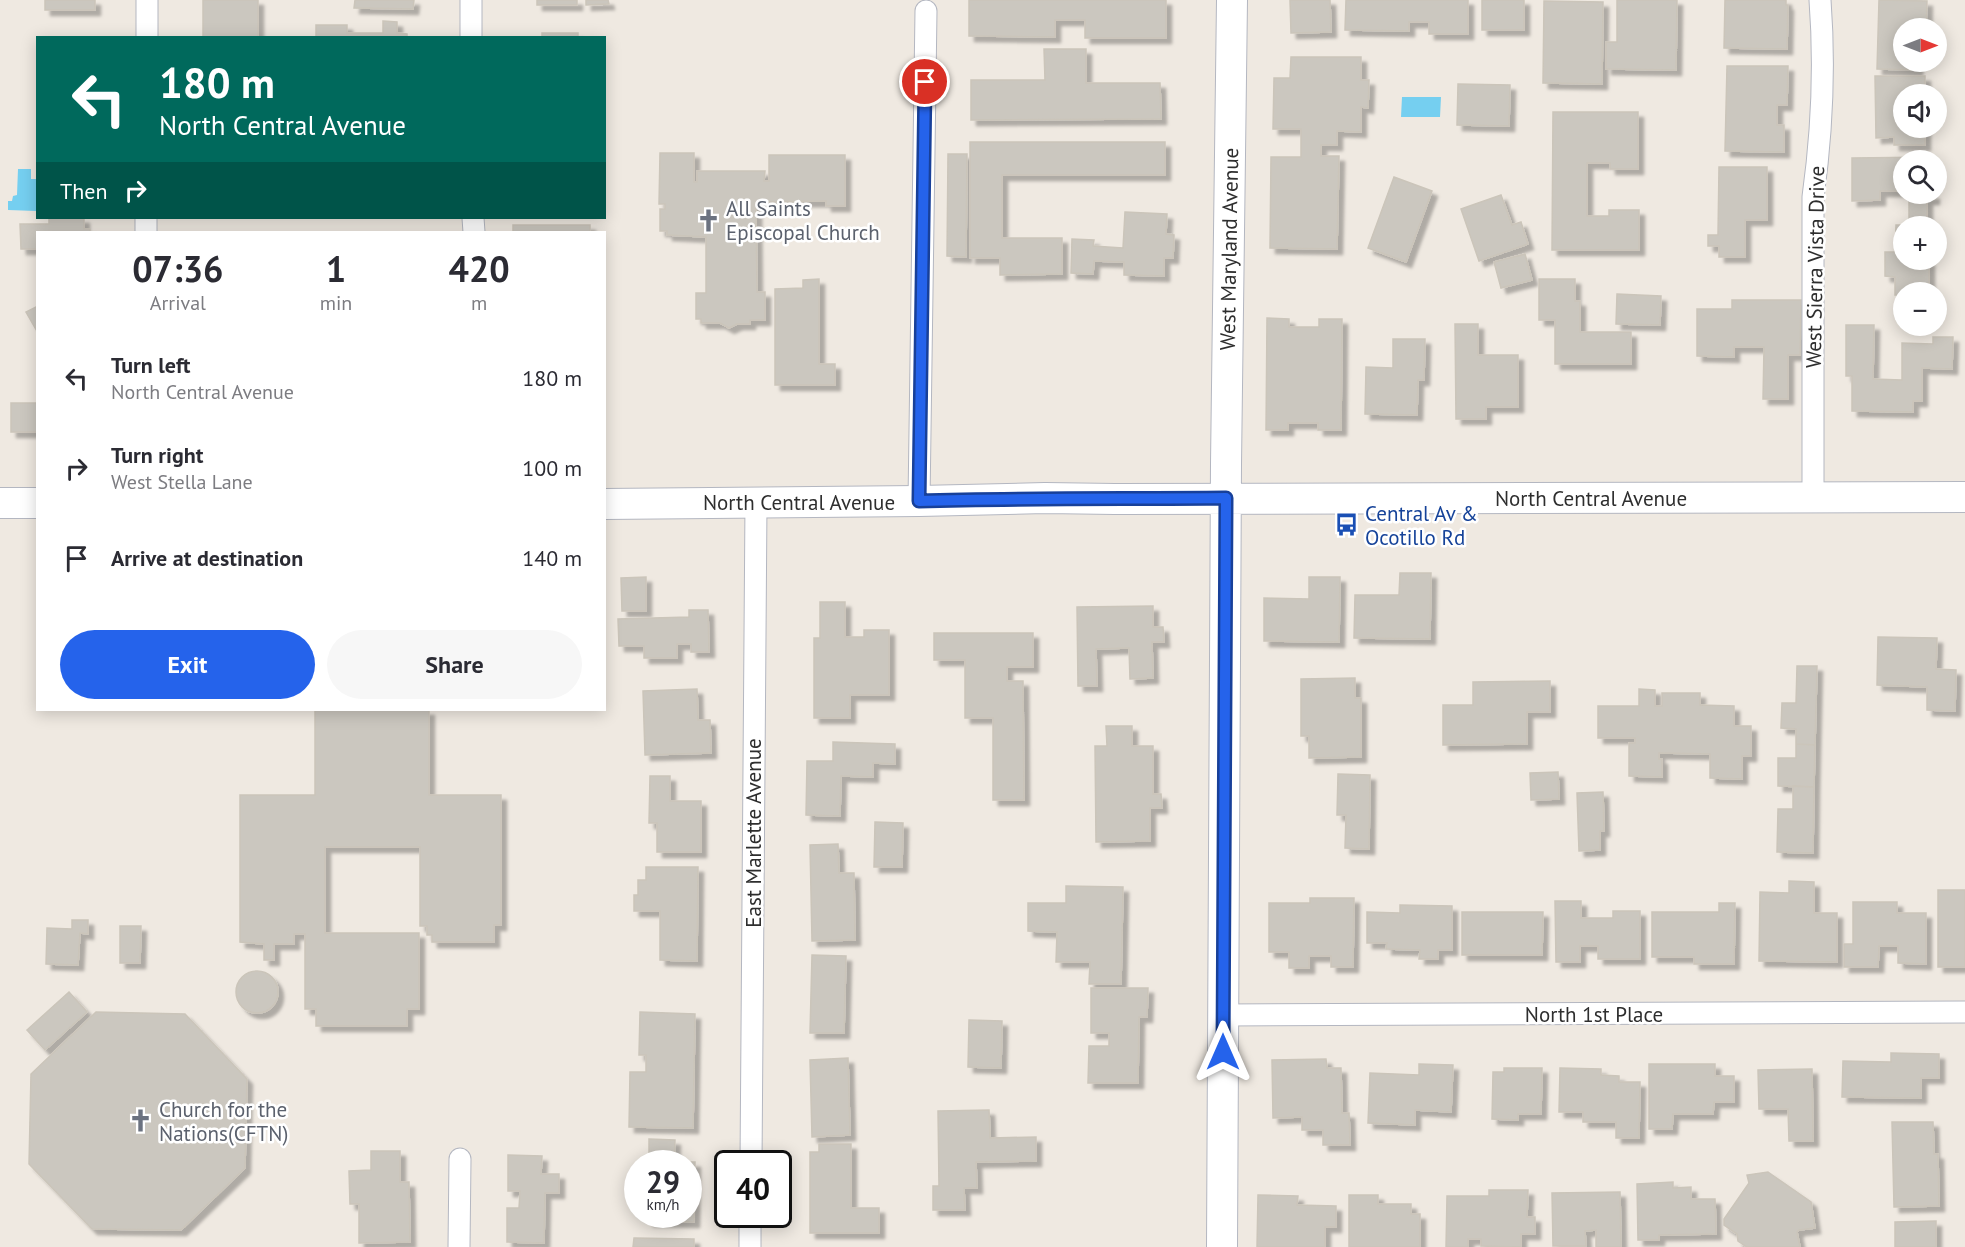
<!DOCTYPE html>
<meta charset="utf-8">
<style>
:root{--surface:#fff;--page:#f7f7f7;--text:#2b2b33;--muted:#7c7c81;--accent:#2563eb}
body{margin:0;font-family:"PT Sans",sans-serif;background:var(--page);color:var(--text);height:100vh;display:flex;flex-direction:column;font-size:22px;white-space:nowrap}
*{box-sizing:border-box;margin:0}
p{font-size:20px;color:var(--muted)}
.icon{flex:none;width:33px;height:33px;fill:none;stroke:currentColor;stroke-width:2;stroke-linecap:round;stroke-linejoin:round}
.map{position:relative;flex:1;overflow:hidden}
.side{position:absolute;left:36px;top:231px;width:570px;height:480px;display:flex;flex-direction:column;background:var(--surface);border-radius:0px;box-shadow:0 3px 15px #0003}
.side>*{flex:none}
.hud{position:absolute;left:36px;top:36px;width:570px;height:183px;border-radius:0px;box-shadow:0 3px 15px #0003;background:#00695c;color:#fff;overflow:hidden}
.needle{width:39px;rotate:90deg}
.controls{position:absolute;left:1893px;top:18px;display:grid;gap:12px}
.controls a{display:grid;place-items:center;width:54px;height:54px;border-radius:50%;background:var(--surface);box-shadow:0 3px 15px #0003;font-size:30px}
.speed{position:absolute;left:624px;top:1150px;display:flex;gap:12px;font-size:30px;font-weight:700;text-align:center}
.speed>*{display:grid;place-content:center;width:78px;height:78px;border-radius:50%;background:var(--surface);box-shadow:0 3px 15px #0003;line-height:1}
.speed small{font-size:15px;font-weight:400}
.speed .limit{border:3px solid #111;border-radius:9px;background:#fff;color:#111}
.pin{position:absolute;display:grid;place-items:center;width:51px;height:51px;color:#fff;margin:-26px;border:3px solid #fff;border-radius:50%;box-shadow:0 2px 6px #0007}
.me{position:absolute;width:66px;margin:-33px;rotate:0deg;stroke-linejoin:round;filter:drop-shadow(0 0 4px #0008)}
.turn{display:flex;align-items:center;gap:21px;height:126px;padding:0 24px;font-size:27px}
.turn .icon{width:78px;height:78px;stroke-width:2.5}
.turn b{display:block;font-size:42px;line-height:51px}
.then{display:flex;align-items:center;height:57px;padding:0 24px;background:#0003;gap:12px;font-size:22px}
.eta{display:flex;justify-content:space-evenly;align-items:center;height:102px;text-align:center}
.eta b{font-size:36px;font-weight:700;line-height:42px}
.button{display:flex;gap:12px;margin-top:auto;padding:12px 24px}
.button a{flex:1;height:69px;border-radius:36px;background:var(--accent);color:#fff;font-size:24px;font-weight:700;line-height:69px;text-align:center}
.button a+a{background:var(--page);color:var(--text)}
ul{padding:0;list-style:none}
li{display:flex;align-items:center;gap:18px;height:90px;padding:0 24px}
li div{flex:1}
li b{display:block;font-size:22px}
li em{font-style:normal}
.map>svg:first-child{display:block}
.water{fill:#75cff0}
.building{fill:#cbc7bf;stroke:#cbc5ba;stroke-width:1.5;filter:url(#shadow)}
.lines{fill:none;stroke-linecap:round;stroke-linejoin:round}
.street-casing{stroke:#b4b7c1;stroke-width:23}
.secondary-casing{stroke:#b4b7c1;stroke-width:32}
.street{stroke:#fff;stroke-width:21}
.secondary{stroke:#fff;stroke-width:30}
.route-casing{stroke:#184099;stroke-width:15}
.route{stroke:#2563eb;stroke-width:10}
.labels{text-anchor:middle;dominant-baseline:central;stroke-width:5;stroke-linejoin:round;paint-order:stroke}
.worship-label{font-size:21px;fill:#5b616d;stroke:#fff;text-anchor:start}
.street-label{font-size:21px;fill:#2e2e2e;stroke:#fff}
.transit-label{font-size:21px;fill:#164399;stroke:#fff;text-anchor:start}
</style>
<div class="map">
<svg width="1965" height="1247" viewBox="0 0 1965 1247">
<defs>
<filter id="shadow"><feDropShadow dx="5.5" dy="5.5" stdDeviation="1.5" flood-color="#0004"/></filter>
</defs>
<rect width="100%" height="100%" fill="#efe9e1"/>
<path class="water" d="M1402,97H1441L1440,117H1401Z
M18,169H31V179H36V211L8,210V201H12L13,196L17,195Z"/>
<path class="building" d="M45,0H95V10H45Z
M203,0H258V38H203Z
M355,0H414L413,9L354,8Z
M537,0H577V5H537Z
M586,0H608L609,4L586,5Z
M969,0H1166V38H1085V20H1055V37L969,36Z
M1290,0H1330L1331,32L1291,33Z
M1346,0H1468V34H1429V22H1409V31L1345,30Z
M1482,0H1524V30H1482Z
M1617,0H1677L1676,70L1606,69V42H1617Z
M1725,0H1786V5H1788L1787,49L1724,48Z
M1879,0L1927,1L1926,28H1904V62H1918L1917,70L1877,69Z
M1544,1L1603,2L1602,84L1543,83Z
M383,21L397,22V33L407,34V38H316V25H347V33H383Z
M542,33H578V38H542Z
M1044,49H1086V83H1160L1161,119L971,120V80H1045Z
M1291,57H1361V80H1369L1368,108L1361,107V132L1337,131V145H1321V156H1339L1337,249L1270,248L1271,157H1301V129H1273L1274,78H1290Z
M1727,66H1788L1787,105H1777V125H1784V152L1725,151Z
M1875,76H1925V94H1904V128H1925V145H1894V137L1876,138Z
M1458,84L1510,85L1509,126L1457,125Z
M1553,112H1638V169H1610V163H1587V216H1609V210H1639V250H1552Z
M970,142H1165V175H1002V238H1062V274L1000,275V258H970Z
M660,153H694V182H697V171H765L764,181H769V155H845V206H826V201L756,202L757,292H765V320H750V324H737L729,328L720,323H701V319H696V293H706V237L667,235V231H660V209H665V204H659Z
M948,154H967L966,257L947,256Z
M1933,157V160H1904V191H1880V200L1852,201V158Z
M1719,167H1767V220H1745V257H1719V246H1708V235H1718Z
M1394,177L1432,191L1406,262L1368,248Z
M1909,194H1934V199H1927V220H1909Z
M1501,195L1512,225L1521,222L1528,244L1479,261L1461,209Z
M1125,212L1167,214L1166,234L1174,235L1173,258H1164V276L1124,275V262L1094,261L1093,274L1071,273L1072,239L1094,240L1093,246L1123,248Z
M49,218H84V229H90V232H38V249H21L20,224H49Z
M513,225H590V232H513Z
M1896,225H1930L1904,226V260H1929V292H1904V295H1895V277L1885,276V252H1895Z
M1525,254L1532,280L1501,288L1494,262Z
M819,279V364H835V385H775V289L803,288V280Z
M1539,279H1575V301H1580V332H1631V364H1555V320H1539Z
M1617,294L1661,296L1660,325L1616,324Z
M1732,300H1801L1800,355H1788V399H1763L1764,347H1734V357L1697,356V309H1732Z
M38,306V333L26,312Z
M1267,318L1289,319V327H1319V319H1342L1341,430H1318V423H1288V430H1266Z
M1455,324H1478V355H1518V407H1486V419H1456Z
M1846,325H1874L1873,379L1902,380V343L1933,344V337H1953L1952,369L1922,368V401H1913V412L1852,411V376H1846Z
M1393,339H1425L1424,380H1418L1417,415L1365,414L1366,367L1393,368Z
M11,403H38V432H11Z
M1400,573H1431L1430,639L1354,638L1355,595H1399Z
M646,577V611H622L621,578Z
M1309,577H1340L1339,642L1264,641V598L1309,599Z
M820,602H845V637H864V630H889V695H850V718H814V638H820Z
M1153,606V627H1163L1164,642H1152L1153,678L1130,679L1129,648L1096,649L1097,686H1078L1077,607Z
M689,610H708L709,652H691V644H677V658H644V646H619L618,619L689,617Z
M934,633H1033V667H1007V681H1023L1024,800H993V718H965V660H934Z
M1878,637L1937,638L1936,669L1956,670L1955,711L1927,710V687L1877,685Z
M1797,666H1817L1815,745L1796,744V729L1781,728L1782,703H1796Z
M1355,678V698H1361V757L1309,758V736H1301V679Z
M1550,681V712H1527V744L1443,745V705H1473V682Z
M697,689L698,720H710L711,753L645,755L643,691Z
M1639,689L1655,690V706H1662V693H1700V705L1734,706V726H1751V756H1742V779L1710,778V754L1659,753V759H1662V777L1629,776V743H1635V738H1598V706H1639Z
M315,710H429V795H501V925H494V942H432V935H427V926H420V847H325V933H419V1009H407V1026H316V1009H305V934H294V944H274V960H264V944L240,942V795H315Z
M1106,726H1132V746H1153V794H1161L1162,808H1150V841L1096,842L1095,746H1107Z
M833,742L895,744V764L873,763V777L841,776L840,816L806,815L807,761H833Z
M1796,744L1815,745L1814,787L1778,786V758H1796Z
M1558,772L1559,799L1531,800L1530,773Z
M1338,774L1370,775L1369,849L1345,848L1346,815H1337Z
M650,776H670V801H701V852H657V823H649Z
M1793,786L1814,787L1813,853L1777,852L1778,809H1793Z
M1603,792L1604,831H1600V850L1579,851L1577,793Z
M875,822L903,823L902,867H874Z
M838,844L839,873H854L855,940L812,941L810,845Z
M646,867H698L697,961L660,960V911H634V895H638V880H646Z
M1789,881L1814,882V913H1837V962L1759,961L1760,892L1789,893Z
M1066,886L1123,887L1121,984H1089L1090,962H1056L1057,932L1028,931V903H1066Z
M1938,890H1965V967H1938Z
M1310,898H1354L1353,967H1331V956H1309V968H1289V952H1269V903H1310Z
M1555,901H1581V918H1613V911H1640V959H1598V946H1580V962H1556Z
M1853,902H1897V913H1926V964L1898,963V946H1879L1878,967H1844V944H1853Z
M1719,903H1735L1734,964H1694V957H1652V912H1719Z
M1400,905L1452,906V950H1438V959H1419L1420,950L1386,949L1387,943H1367V912L1400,913Z
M1462,912H1543L1542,955H1462Z
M72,920H88V934L80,933L78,965L46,964L47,928L72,929Z
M120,926H141L140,963H120Z
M812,955L846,956L844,1033H810Z
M236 992a21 21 0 1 1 42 0a21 21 0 1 1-42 0Z
M1091,988H1148L1147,1017H1139L1138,1083H1088L1089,1046H1109V1033H1091Z
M69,992L87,1012L45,1050L27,1030Z
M96,1012L185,1014L247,1079L245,1168L181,1230L92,1229L29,1164L31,1074Z
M640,1012L695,1014L693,1128L629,1127L630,1072H646V1055H639Z
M969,1020L1002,1021L1001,1068L968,1067Z
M1891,1053L1939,1054V1078H1921V1098L1842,1097L1843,1061L1891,1062Z
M848,1058L850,1135L812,1137L810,1060Z
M1326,1059L1327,1068H1341L1342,1113H1349L1350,1145H1323V1130H1302V1117L1273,1118L1272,1060Z
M1419,1064L1453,1065L1451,1112L1415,1110V1125L1368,1123L1370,1073L1419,1075Z
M1649,1064H1715V1076H1734V1102H1714L1713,1114H1673L1672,1129H1649Z
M1504,1068H1542L1541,1114H1518V1120L1492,1119L1493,1072H1504Z
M1560,1068L1601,1069V1075L1619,1076V1082H1640L1639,1138H1616V1122H1583V1112H1559Z
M1812,1069L1813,1141H1789L1788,1109H1759L1758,1070Z
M989,1110L990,1138L1036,1137V1161L976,1162L977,1188H964L965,1210H933V1186H939L938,1111Z
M1892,1122H1933L1934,1154H1938L1939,1206L1894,1207Z
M649,1139L675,1140L674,1162H695L694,1222L648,1221V1215H688V1164H649Z
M819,1144H851V1208H879V1233H810V1152H819Z
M371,1151H400V1182H409L410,1242L359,1243V1204H350L349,1171L371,1170Z
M508,1155L542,1156L541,1174H559V1193H545L544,1243L507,1242V1208H519L520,1191H508Z
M1768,1172L1811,1202L1815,1228L1799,1230L1797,1232L1800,1247H1747L1738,1241L1737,1234L1724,1225V1219L1749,1183L1747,1175Z
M1673,1182V1188L1691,1187V1199H1715L1716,1234L1659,1235V1240H1638L1637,1184Z
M1489,1190H1528L1527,1217H1535V1234H1521V1247L1481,1246V1239H1468V1247H1446L1447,1196H1489Z
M1620,1192L1621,1247H1596V1230L1585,1231L1586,1246H1553L1552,1193Z
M1258,1195L1298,1196L1297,1205L1336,1206V1227H1325V1247H1257Z
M1349,1195H1378V1204H1411V1214H1420V1247H1349Z
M1936,1221V1247H1895V1222Z
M634,1238L694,1239V1247H633Z"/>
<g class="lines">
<defs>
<path id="street" d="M147,38V0
M471,38V0
M473,218L474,232
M146,232V218
M1813,498V197C1822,132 1825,66 1820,0
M919,501L926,11
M1223,1015L1965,1012
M751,1164L756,503
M459,1247L460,1159
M750,1247V1215"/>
<path id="secondary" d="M0,503H38
M604,504L919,501L1045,498L1115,499L1965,497
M1222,1247L1226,464L1232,0"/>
</defs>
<use href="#street" class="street-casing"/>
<use href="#secondary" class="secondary-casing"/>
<use href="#street" class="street"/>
<use href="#secondary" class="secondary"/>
</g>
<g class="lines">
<defs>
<path id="route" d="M925,82L919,501C1021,498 1124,499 1226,498L1223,1052"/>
</defs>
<use href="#route" class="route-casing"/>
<use href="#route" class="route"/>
</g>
<defs>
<symbol id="church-bare" viewBox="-9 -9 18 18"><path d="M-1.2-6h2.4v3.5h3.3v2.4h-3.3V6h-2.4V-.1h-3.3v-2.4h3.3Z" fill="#6b7280" stroke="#fff" stroke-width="2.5" paint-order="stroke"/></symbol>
<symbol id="bus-bare" viewBox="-9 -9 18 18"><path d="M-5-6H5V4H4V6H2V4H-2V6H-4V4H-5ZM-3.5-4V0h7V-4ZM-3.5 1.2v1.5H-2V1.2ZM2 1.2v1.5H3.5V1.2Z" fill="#1a4fb4" stroke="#fff" stroke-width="2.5" paint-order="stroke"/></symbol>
</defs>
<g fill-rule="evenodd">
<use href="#church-bare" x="692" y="204" width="33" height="33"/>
<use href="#bus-bare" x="1330" y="508" width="33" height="33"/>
<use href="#church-bare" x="124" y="1104" width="33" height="33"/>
</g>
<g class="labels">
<g class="worship-label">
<text x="726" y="208">All Saints<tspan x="726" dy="24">Episcopal Church</tspan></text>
<text x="159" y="1109">Church for the<tspan x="159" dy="24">Nations(CFTN)</tspan></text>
</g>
<g class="street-label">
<text transform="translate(1229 249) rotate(-89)">West Maryland Avenue</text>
<text transform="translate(1815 267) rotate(-89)">West Sierra Vista Drive</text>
<text x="1591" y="498">North Central Avenue</text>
<text x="799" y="502">North Central Avenue</text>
<text transform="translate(753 833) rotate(-90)">East Marlette Avenue</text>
<text x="1594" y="1014">North 1st Place</text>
</g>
<g class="transit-label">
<text x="1365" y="513">Central Av &amp;<tspan x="1365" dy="24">Ocotillo Rd</tspan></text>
</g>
</g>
</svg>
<div class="controls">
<a><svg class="needle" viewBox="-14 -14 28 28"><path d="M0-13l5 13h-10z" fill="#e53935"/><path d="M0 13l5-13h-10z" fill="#7c7c81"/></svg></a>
<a><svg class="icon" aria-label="sound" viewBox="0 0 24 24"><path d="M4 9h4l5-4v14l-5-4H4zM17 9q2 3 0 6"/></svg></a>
<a><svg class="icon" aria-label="search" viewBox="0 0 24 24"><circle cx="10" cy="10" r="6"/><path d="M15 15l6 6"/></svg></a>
<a>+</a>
<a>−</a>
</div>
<div class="speed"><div>29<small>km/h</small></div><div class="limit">40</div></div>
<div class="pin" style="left:925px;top:82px;background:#d93025"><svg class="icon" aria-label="arrive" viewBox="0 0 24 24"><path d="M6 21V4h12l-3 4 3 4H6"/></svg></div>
<svg class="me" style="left:1223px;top:1052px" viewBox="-20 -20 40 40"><path d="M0-17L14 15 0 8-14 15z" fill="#2563eb" stroke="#fff" stroke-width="4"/></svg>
<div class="hud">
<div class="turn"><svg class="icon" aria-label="left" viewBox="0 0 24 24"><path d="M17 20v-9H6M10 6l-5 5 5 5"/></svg><div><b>180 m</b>North Central Avenue</div></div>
<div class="then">Then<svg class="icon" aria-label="right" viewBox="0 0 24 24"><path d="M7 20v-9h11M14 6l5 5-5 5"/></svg></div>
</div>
<section class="side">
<div class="eta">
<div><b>07:36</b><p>Arrival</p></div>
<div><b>1</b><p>min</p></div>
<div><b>420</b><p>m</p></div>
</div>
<ul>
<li><svg class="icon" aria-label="left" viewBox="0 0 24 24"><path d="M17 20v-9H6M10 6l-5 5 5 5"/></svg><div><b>Turn left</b><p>North Central Avenue</p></div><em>180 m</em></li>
<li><svg class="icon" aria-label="right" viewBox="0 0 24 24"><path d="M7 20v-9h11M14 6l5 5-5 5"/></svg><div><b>Turn right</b><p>West Stella Lane</p></div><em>100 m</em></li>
<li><svg class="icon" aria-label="arrive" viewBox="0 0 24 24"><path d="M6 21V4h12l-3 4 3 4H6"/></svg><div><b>Arrive at destination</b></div><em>140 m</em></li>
</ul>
<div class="button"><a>Exit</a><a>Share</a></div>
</section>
</div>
